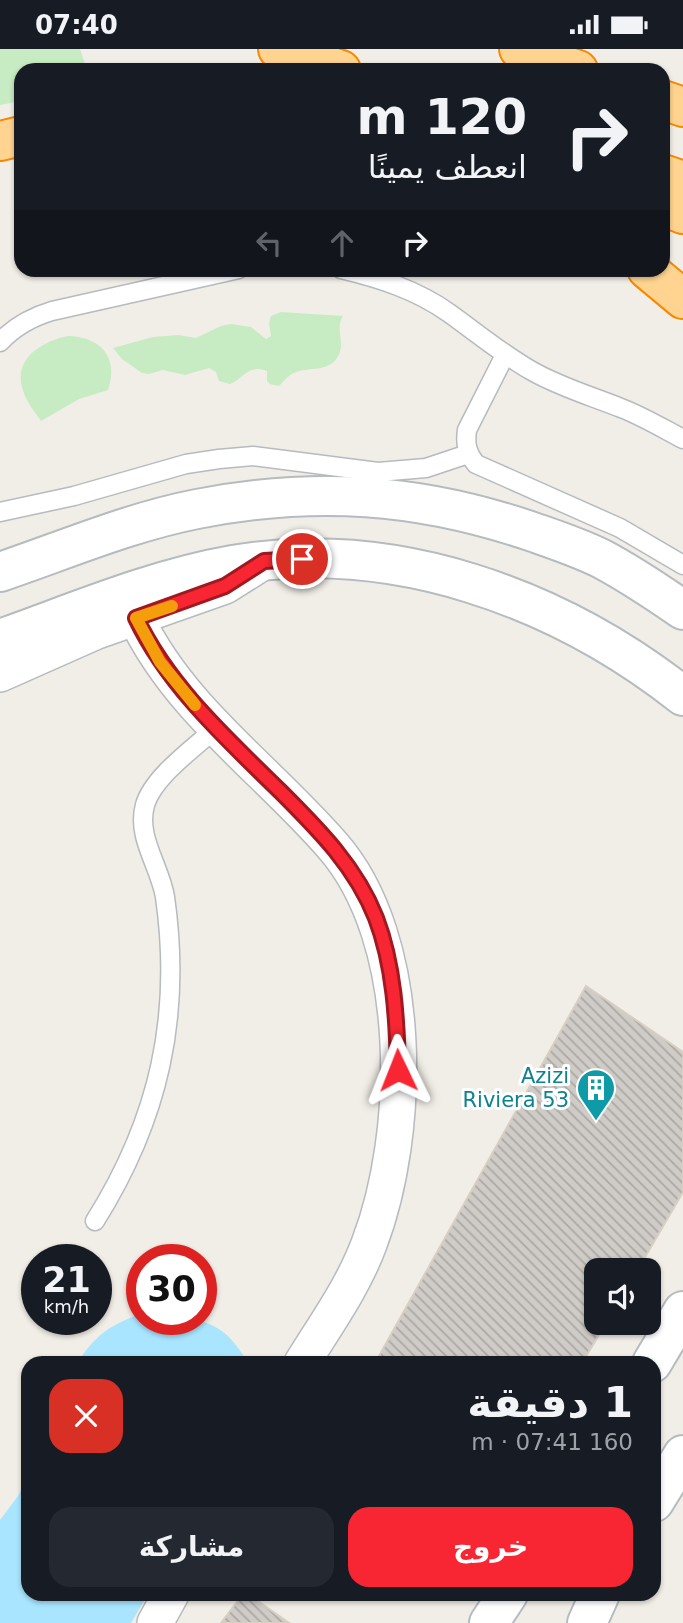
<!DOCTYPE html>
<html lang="ar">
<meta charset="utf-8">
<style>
:root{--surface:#171b24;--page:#242831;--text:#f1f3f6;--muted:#9ea1a6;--accent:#f82632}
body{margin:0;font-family:"DejaVu Sans","Noto Naskh Arabic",sans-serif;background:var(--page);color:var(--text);direction:rtl;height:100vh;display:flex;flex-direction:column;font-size:26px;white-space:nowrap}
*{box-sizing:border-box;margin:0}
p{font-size:23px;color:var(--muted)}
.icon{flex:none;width:38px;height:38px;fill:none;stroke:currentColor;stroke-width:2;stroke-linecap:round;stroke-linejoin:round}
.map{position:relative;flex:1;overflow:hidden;direction:ltr}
.details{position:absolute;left:21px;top:1307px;width:640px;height:245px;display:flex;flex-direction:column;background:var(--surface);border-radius:21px;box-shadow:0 2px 5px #0004;direction:rtl}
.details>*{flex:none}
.guide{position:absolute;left:14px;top:14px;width:656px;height:214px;border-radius:21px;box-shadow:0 2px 5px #0004;direction:rtl;background:#171b24;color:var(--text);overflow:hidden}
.fabs{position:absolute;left:584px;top:1209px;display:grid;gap:14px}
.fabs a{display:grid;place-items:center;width:77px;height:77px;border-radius:14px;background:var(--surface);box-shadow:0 2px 5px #0004;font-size:35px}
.speed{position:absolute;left:21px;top:1195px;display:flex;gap:14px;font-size:35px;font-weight:700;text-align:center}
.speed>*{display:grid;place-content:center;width:91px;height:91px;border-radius:50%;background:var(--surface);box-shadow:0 2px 5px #0004;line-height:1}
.speed small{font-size:18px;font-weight:400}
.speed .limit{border:10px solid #d22;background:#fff;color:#111}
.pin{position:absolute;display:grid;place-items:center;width:60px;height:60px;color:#fff;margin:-30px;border:4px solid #fff;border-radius:50%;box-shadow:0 2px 7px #0007}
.me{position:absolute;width:77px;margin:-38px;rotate:358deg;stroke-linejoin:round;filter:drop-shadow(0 0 5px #0008)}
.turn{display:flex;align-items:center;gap:24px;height:147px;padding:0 28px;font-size:32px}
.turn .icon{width:91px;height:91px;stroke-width:2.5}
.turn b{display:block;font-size:49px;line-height:60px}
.lanes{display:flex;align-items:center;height:66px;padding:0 28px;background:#0003;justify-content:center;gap:35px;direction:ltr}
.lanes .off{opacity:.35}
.round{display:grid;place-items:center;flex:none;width:74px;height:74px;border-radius:21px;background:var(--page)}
.head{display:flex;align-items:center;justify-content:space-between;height:119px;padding:0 28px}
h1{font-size:42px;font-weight:700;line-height:52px}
.primary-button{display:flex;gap:14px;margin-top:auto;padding:14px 28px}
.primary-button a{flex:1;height:80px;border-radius:21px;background:var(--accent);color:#fff;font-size:28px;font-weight:700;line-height:80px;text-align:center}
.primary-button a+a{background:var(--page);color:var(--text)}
.status{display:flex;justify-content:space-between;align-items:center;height:49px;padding:0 35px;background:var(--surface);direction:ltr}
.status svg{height:19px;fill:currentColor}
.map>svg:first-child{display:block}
.green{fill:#c7ebc2}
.water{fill:#a9e5ff}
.building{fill:url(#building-back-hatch);stroke:#d7cfc4;stroke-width:2}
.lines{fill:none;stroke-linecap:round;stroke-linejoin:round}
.lane-casing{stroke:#b7babe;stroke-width:21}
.street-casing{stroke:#b7babe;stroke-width:38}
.secondary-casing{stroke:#b5bbbf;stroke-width:42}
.highway-casing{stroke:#f88800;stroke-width:42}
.lane{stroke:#fff;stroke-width:18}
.street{stroke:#fff;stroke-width:35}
.secondary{stroke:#fff;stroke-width:38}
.highway{stroke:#ffd490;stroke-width:38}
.route-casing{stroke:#a11920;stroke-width:18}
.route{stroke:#f82632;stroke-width:12}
.slow{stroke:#f59e0b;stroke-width:12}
.labels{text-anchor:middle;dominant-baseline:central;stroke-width:6;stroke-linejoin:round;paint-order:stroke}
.culture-label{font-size:21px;fill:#0d838f;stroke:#fff;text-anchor:end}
</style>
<div class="status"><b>07:40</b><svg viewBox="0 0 49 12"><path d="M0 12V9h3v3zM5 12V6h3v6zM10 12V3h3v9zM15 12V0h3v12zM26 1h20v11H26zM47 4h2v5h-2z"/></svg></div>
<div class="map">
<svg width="683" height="1574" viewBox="0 0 683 1574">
<defs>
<pattern id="building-back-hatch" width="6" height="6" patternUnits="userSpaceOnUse" patternTransform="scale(1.75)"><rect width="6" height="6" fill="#cfcbc6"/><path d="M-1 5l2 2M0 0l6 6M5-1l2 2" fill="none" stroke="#aba8a5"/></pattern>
</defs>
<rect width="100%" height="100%" fill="#f1eee7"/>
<path class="green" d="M0,0H80L87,21H21V52L0,56Z
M281,263L343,267C334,281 347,294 337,309C327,323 310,318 296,323C288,326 285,331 279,337L270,335L267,332V322C248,315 244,329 230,335L219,332L216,323L209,319L185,326L163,321L149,325L142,324L122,310L113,299L153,288L178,286L196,289L221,277L231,275L251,278L266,290L271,287L269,274L271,267Z
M68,287C101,288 119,308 108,341L79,350L41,372C34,362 25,351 22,338C14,309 43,292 68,287Z"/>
<path class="water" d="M142,1265V1270C193,1270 219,1263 248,1314H78C92,1288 114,1273 142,1265Z
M28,1427V1545H148L131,1574H0V1471L18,1447Z"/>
<path class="building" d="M586,937L683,1003V1143L637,1222H597V1274H606L582,1314H375Z
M243,1545H248L289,1574H221Z"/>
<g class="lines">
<defs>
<path id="lane" d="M341,220C379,229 417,241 449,264C477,284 502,305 532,322C560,338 591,347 621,359C642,367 662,379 683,390
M0,293C15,277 32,268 52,262L239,220
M505,306L467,381C465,395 467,404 476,415L620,479L683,516
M0,463L74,447L186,415L219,410L253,407L378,423L426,419L468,405
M95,1172C159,1070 182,967 165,848C160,817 136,788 145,756C153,728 194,699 216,679"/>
<path id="street" d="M136,569C180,661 266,720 332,796C415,890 412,1083 369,1195C353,1238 326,1275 302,1314
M0,625L97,582L225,537L263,513
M155,1574L171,1545"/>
<path id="secondary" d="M0,523C65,501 130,473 197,460C315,437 419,444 533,483C556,491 580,499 602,510C630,525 657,543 683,561
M0,590C76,563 153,530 233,516C394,489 557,548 683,647
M652,1314L683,1262
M654,1453L683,1406
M489,1574L508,1545
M587,1574L600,1545"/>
<path id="highway" d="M278,0L341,21
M519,0L578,21
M663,51L683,58
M0,92L21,87
M663,125L683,132
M663,157L683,165
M647,220L683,250"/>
</defs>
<use href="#lane" class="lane-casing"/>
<use href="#street" class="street-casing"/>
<use href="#secondary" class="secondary-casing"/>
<use href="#highway" class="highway-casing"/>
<use href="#lane" class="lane"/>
<use href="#street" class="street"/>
<use href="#secondary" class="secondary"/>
<use href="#highway" class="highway"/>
</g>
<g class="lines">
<defs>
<path id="route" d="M302,510L264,512L225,537L136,569C169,638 227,690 281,743C319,781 356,818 376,869C394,916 397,971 398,1021"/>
</defs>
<use href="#route" class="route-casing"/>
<use href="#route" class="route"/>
<path class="slow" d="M172,557L136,569L160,613L195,656"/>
</g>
<defs>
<symbol id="building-pin" viewBox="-11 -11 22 30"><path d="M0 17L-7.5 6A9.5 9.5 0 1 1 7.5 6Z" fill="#0f9aa8" stroke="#fff"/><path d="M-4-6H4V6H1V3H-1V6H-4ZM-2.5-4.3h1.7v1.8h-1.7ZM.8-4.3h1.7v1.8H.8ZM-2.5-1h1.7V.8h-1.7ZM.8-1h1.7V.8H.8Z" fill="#fff"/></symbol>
</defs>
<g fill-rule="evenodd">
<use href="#building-pin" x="574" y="1017" width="44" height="60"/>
</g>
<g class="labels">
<g class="culture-label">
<text x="569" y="1027">Azizi<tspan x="569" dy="24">Riviera 53</tspan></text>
</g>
</g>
</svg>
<div class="fabs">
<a><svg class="icon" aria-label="sound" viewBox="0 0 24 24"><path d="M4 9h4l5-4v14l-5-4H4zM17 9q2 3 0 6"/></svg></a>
</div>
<div class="speed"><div>21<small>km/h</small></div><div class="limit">30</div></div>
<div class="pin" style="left:302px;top:510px;background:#d93025"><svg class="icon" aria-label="arrive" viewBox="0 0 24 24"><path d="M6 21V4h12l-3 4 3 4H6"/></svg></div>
<svg class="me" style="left:398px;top:1021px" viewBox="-20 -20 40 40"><path d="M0-17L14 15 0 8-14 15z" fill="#f82632" stroke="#fff" stroke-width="4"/></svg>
<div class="guide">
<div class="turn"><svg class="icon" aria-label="right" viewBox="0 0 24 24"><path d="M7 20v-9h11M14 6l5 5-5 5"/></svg><div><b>120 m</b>انعطف يمينًا</div></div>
<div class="lanes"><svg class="icon off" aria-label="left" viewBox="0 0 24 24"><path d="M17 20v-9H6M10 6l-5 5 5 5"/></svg><svg class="icon off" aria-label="ahead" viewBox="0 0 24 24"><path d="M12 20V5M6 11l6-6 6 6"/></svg><svg class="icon" aria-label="right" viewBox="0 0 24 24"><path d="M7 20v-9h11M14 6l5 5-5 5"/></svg></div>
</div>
<section class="details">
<div class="head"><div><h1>1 دقيقة</h1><p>160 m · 07:41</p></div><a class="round" style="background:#d93025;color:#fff"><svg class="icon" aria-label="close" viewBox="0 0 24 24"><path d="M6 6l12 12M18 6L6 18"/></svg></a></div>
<div class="primary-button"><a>خروج</a><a>مشاركة</a></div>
</section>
</div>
